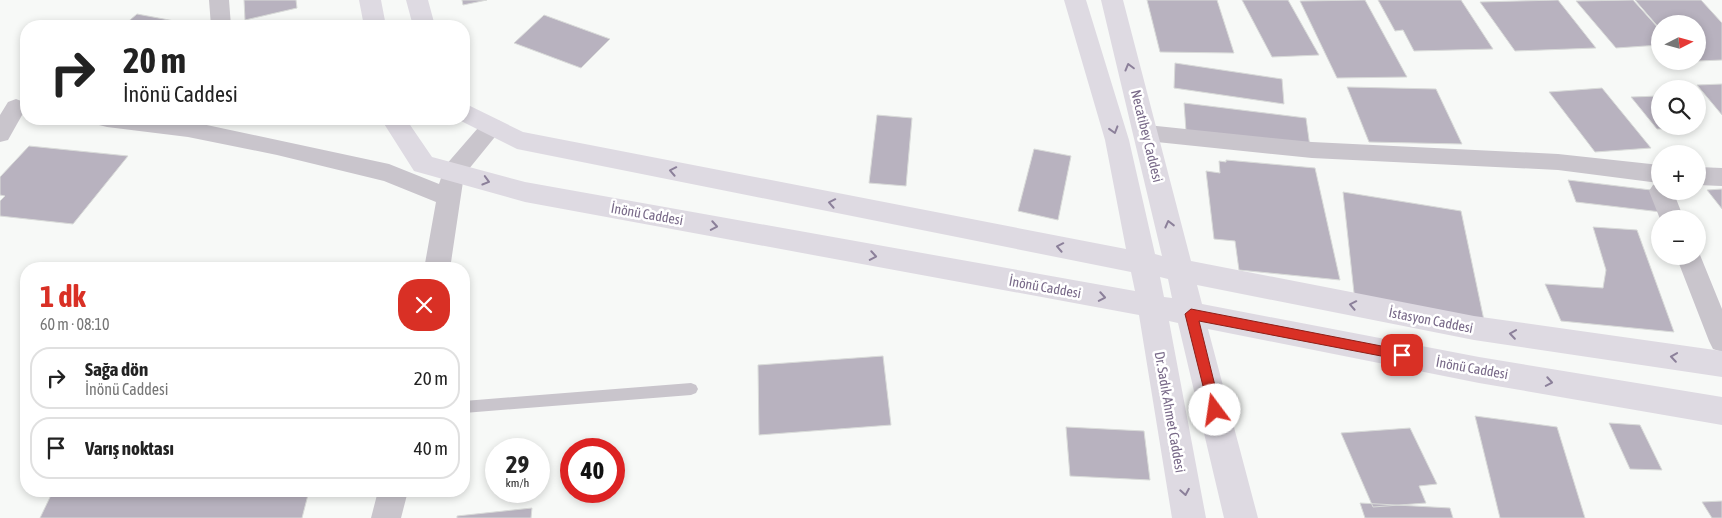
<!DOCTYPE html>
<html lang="tr">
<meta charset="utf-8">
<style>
:root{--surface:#fff;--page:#f6f6f6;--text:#222;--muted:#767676;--line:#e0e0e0;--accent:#d93025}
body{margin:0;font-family:"Asap Condensed",sans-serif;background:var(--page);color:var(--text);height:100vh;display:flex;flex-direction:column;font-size:19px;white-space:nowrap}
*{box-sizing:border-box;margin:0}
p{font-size:16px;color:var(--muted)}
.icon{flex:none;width:28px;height:28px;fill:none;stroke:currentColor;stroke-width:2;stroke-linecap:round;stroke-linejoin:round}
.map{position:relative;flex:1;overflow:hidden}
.details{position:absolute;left:20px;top:262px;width:450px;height:235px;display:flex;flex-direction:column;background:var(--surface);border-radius:20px;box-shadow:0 2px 8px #0003}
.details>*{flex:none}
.top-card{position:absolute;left:20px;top:20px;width:450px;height:105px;border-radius:20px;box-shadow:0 2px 8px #0003;background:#fff;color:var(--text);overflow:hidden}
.needle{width:32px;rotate:84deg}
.tools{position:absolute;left:1651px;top:15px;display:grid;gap:10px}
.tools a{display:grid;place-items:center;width:55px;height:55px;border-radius:50%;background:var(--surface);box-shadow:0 2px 8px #0003;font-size:25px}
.speed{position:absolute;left:485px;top:438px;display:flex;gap:10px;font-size:25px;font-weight:700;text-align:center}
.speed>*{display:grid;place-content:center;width:65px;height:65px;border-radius:50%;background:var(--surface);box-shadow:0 2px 8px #0003;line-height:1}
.speed small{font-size:12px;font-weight:400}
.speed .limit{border:8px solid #d22;background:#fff;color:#111}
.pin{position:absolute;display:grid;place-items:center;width:42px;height:42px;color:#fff;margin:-21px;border-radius:10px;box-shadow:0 2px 8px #0006}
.me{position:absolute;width:55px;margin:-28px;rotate:346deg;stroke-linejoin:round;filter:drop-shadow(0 0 4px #0008)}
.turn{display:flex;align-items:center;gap:18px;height:105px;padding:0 20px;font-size:22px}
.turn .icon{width:65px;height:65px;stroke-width:2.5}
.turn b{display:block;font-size:35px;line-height:42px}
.round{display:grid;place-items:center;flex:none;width:52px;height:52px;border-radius:20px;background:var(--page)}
.overview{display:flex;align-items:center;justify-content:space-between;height:85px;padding:0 20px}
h1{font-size:30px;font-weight:700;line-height:38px;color:var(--accent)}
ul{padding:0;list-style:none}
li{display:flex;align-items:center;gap:15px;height:62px;margin:0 10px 8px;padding:0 10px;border:2px solid var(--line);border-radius:20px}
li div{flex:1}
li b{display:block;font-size:19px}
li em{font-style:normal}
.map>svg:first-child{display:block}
.building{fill:#b8b2bf;stroke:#d9dbd9}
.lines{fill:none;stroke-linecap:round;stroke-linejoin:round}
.lane{fill:#c9c5cc;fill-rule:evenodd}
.street{fill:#c9c5cc;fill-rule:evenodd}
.secondary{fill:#dedae2;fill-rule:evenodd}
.oneway{stroke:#8c809a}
.route{fill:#d93025;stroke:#8d1f18}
.labels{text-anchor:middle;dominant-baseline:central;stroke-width:5;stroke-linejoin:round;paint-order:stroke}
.street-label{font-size:14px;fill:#786988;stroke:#fff}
</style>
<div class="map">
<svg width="1722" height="518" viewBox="0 0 1722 518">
<rect width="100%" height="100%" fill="#f7f9f7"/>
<path class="building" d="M244,0H296L297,8L245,20Z
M462,0H487L463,5Z
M1147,0H1217L1234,53L1160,52Z
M1242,0H1288L1319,55L1272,57Z
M1365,0L1407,77L1337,78L1300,1Z
M1378,0H1461L1493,49L1414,51L1403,30L1395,31Z
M1558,0L1596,48L1515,51L1480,2Z
M1633,0L1660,30V45L1616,48L1576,1Z
M1635,0H1701L1722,23V60L1698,61V24H1660V29Z
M137,14L201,26H123Z
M544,15L610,39L581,68L514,43Z
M1175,63L1282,79L1284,104L1174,88Z
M1722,84V115L1697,85Z
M1347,87L1436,89L1462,144L1369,142Z
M1602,88L1651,148L1595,152L1549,92Z
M1660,96V126L1696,128L1657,129L1631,97Z
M1184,103L1306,118L1310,147L1186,131Z
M877,115L912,118L906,186L869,183Z
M29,146L128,156L73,224L0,216V201L5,196L0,195V177Z
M1034,149L1071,156L1058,220L1018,211Z
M1226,160L1315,168L1340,280L1239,270L1235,241L1214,239L1206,171L1220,173L1219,161L1226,162Z
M1568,180L1651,190L1661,212L1576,202Z
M1722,189V209L1707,190Z
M1343,192L1461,211L1485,325L1355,302Z
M1593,227L1637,230L1674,332L1561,321L1545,284L1603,288L1606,270Z
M883,356L891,425L759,435L758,365Z
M1475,416L1557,427L1585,518H1500Z
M1609,423L1640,425L1662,470L1630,469Z
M1066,427L1144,431L1150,480L1070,476Z
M1410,428L1437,484L1419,486L1426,503L1373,507L1341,433Z
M68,491H309L302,518H40L52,493Z
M1722,501V518H1712L1702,502Z
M1360,503L1450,508L1453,518H1365Z
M532,508L531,518H457V516Z"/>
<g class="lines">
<path class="lane" d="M691,383L696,385L698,389L696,393L691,395L464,413V401Z"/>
<path class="street" d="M209,0H229L231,26H211Z
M16,99L24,102L26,108L8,140L0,142V115L8,102Z
M96,119H170L188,121L389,164L439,184L445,166L484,121L492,119L500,121L503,127L464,175L450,269H424L436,202L384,181L277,155L188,137L107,127L99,125Z
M1147,125L1312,142L1558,154L1660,165V191H1673L1684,219H1660L1649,191L1653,185L1659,183L1558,170L1312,158L1147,141L1139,139L1136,133L1139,127Z
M1698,167L1722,168V186L1698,185Z
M1698,250L1722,309V352L1713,349L1709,341L1676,256H1698Z
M378,491H408L401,518H371Z"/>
<path class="secondary" d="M359,0H381L386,26H364Z
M406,0H428L435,26H413Z
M1064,0H1086L1129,140L1155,254L1162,256L1101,0H1123L1191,261L1474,316L1722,351V377L1474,340L1197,285L1202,304L1479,357L1722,397V425L1479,383L1208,329L1258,518H1224L1178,323L1169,321L1206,518H1172L1139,315L525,202L414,171L381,119H406L432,157L525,182L1135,291L1131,272L517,149L457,119H464V103L523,132L1126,249L1105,140ZM1160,277L1168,279L1172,298L1164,297Z"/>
</g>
<defs><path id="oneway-chevron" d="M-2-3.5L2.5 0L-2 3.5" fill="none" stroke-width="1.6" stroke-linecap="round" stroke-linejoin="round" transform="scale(1.25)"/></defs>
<g class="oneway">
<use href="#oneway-chevron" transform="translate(1129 67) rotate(-105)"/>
<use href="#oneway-chevron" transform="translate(1114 130) rotate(73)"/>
<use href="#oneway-chevron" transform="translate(673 171) rotate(-169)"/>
<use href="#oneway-chevron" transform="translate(486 181) rotate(16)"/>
<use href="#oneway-chevron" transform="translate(832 203) rotate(-169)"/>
<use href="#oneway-chevron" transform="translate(1169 224) rotate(-104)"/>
<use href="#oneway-chevron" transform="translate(714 226) rotate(10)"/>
<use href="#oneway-chevron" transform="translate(1060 247) rotate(-169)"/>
<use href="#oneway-chevron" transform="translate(873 256) rotate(10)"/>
<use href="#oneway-chevron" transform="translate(1102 297) rotate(10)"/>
<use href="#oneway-chevron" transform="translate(1353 305) rotate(-169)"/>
<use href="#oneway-chevron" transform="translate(1513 334) rotate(-172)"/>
<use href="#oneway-chevron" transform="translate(1674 357) rotate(-172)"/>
<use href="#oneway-chevron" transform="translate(1549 382) rotate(10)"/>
<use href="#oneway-chevron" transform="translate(1185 492) rotate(80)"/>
</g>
<path class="route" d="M1191,309L1402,350L1408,355L1402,360L1199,321L1221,410L1220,414L1215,415L1211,414L1209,410L1185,314Z"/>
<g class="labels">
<g class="street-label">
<text transform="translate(1147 136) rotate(76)">Necatibey Caddesi</text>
<text transform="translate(647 214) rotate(10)">İnönü Caddesi</text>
<text transform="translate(1045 287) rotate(10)">İnönü Caddesi</text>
<text transform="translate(1431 320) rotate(11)">İstasyon Caddesi</text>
<text transform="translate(1472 368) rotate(10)">İnönü Caddesi</text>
<text transform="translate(1170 412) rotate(80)">Dr. Sadık Ahmet Caddesi</text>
</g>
</g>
</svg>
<div class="tools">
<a><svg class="needle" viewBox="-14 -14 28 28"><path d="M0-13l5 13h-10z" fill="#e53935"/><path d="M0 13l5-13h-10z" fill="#767676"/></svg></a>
<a><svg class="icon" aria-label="search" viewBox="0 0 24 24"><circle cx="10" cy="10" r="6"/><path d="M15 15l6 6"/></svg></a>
<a>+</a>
<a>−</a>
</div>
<div class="speed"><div>29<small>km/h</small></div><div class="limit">40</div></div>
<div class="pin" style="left:1402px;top:355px;background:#d93025"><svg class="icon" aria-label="arrive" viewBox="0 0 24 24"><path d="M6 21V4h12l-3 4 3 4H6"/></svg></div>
<svg class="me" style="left:1215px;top:410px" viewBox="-20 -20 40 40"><circle r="19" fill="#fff"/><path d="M0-13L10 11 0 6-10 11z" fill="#d93025"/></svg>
<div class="top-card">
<div class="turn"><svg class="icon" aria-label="right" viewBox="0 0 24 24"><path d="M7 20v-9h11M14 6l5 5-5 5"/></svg><div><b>20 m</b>İnönü Caddesi</div></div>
</div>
<section class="details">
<div class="overview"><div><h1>1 dk</h1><p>60 m · 08:10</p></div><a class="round" style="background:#d93025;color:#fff"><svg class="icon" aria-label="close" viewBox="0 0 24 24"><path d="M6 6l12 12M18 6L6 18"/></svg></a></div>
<ul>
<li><svg class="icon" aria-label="right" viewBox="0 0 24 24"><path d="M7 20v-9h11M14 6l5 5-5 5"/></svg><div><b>Sağa dön</b><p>İnönü Caddesi</p></div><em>20 m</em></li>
<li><svg class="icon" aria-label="arrive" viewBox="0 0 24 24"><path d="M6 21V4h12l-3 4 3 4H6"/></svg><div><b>Varış noktası</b></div><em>40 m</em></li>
</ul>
</section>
</div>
